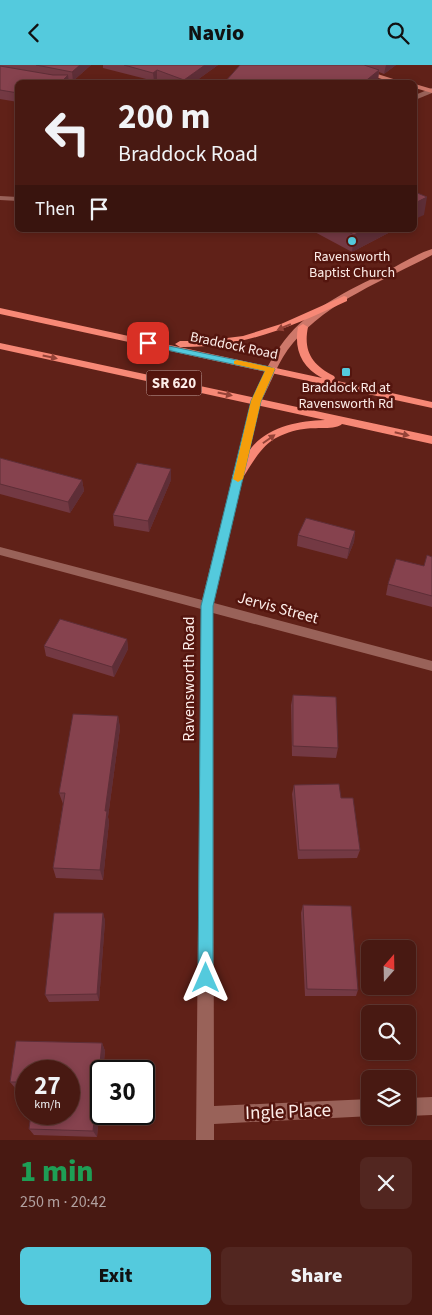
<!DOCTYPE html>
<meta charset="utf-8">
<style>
:root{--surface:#481912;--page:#522620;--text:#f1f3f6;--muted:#b1a09f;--line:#603832;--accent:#54cadd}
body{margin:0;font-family:"Source Sans 3",sans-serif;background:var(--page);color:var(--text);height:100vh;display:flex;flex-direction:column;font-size:19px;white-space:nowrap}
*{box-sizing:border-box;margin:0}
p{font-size:16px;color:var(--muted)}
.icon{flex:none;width:28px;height:28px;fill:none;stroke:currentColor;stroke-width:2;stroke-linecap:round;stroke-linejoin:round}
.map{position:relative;height:1075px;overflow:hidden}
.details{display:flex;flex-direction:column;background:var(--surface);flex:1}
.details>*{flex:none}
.hud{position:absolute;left:15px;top:15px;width:402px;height:152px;border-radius:8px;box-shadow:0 2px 8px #0003,0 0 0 1px var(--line);background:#481912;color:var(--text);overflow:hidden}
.needle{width:32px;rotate:20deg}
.fabs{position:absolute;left:361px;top:875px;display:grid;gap:10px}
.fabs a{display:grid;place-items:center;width:55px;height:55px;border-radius:8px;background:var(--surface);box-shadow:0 2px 8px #0003,0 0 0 1px var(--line);font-size:25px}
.speed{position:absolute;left:15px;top:995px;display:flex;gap:10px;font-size:25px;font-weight:700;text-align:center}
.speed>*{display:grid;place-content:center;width:65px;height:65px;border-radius:50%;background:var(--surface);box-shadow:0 2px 8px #0003,0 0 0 1px var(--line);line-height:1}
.speed small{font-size:12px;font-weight:400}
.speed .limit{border:2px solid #111;border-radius:8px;background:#fff;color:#111}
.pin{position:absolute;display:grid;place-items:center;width:42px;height:42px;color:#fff;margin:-21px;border-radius:10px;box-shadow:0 2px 8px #0006}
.me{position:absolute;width:55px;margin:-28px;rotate:0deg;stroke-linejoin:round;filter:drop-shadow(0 0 4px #0008)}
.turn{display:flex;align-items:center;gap:18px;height:105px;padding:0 20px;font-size:22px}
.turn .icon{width:65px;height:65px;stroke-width:2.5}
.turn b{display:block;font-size:35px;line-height:42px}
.then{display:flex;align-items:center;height:48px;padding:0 20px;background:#0003;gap:10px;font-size:19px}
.round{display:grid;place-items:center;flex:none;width:52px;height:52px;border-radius:8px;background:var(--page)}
.head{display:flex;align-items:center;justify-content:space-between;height:85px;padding:0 20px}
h1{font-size:30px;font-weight:800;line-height:38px;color:#1e9e55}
.button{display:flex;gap:10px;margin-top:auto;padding:10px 20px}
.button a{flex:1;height:58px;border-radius:8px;background:var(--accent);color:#111;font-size:20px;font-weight:800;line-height:58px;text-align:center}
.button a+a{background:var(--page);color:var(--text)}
header{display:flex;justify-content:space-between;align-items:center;height:65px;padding:0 20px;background:var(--accent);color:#111;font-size:22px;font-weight:800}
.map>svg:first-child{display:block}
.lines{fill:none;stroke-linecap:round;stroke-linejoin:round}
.street{fill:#996259;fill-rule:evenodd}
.secondary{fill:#ce786a;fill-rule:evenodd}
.primary{fill:#f78876;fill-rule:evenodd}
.wall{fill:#733943}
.shaded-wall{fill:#5e2e37}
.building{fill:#86424e;stroke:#5e2e37}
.oneway{fill:#954338}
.route{fill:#54cadd;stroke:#378390}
.slow{fill:#f59e0b}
.poi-dot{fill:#54cadd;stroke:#54150e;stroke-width:2}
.labels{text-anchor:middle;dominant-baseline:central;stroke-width:5;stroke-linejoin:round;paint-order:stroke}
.far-poi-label{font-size:14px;fill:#fdede9;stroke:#54150e}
.far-street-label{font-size:14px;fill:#fdede9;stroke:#54150e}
.shield{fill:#54150e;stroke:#caaca7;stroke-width:1}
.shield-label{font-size:15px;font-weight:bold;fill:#fdede9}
.street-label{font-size:16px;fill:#fdede9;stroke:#54150e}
.near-street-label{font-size:19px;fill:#fdede9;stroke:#54150e}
</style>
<header><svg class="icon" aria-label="back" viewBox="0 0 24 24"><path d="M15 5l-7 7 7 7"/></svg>Navio<svg class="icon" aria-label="search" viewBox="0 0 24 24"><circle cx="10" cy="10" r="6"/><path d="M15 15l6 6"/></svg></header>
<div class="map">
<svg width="432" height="1075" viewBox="0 0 432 1075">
<rect width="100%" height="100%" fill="#602118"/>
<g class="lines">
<path class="street" d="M432,23V28L415,35V30Z
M0,131L18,132V136L0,135Z
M256,333L261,336L214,538L432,596V606L213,548L214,1041L370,1034V1051H372L214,1059V1075H196L201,544L0,490V482L202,535L251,336Z
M432,1032V1050L408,1051V1033Z"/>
<path class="secondary" d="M339,0H349L406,18H394Z
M415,19L432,24V28L415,23Z
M432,184V190C385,215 328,236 293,278C278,295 271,319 260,338H252L251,336C261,315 270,294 284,276C308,244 349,225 384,208C399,200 416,189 432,184Z"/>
<path class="primary" d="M344,231L347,232V236C291,262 243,283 180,282L175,279L180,276H203L243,271L281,259Z
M0,243L322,313C301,302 294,284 298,262L303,259L308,262C303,286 312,300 334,311L335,313L333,315L432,337V343L0,249Z
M0,278L432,371V379L342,359C337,365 313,362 304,364C294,365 283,369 274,374C259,384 252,399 242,414L238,415L232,411L234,408C240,400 245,390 252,382C270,361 299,356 325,355L0,284Z"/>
</g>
<path class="wall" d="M0,0H91L73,16L69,15V18H18V37L0,34Z
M103,0H218L193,18H166L157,14L154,16L103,3Z
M240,0H396L384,9L379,7L378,15L374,18H224Z
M311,165H394L352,187Z
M0,393L82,415L84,426L70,448L0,429Z
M171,415L149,467L114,461L113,450Z
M355,466L354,477L347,494L297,481L298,470Z
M432,492V542L386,530L388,519L424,501Z
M127,574L128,584L114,612L46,591L44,581Z
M293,630L338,683L336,693L292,691L291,640Z
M118,651L120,663L108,752L109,757L103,815L56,813L53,803L63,739L59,728Z
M294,720L341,733L360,785L357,793L298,794L292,729Z
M303,840L358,925L356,931H305L301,848Z
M103,848L105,856L99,936L49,937L45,930Z
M16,976L102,978L105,986L103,1006H101V1027L97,1072L34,1070L29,1064L31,1049H69V1006H26V1024H16L10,1017Z"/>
<path class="shaded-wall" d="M80,0H91L73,16L72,7Z
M205,0H218L193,18H184V15Z
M386,0H396L384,9Z
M157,5V14L154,16L153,8Z
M379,5L378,15L374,18H363Z
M68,10L69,18H60Z
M427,132L424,150L415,154V138Z
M363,165H394L352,187L354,170Z
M171,404V415L149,467L148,456Z
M82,415L84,426L70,448L68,437Z
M355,466L354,477L347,494L349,484Z
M127,574L128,584L114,612L112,602Z
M118,651L120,663L108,752L109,757L103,815L100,805L105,746Z
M103,848L105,856L99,936L97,929Z
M102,978L105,986L103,1006H101V1027L97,1072L93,1066Z"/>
<path class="building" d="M36,0H80L72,7Z
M124,0H205L184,15L157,5L153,8Z
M240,0H364L379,5L363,18H325L321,16L320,18H224Z
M0,1L53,10H68L60,18H18V28L0,25Z
M415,127L427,132L415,138Z
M345,165H363L354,170Z
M0,393L82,415L68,437L0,419Z
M137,398L171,404L148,456L113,450Z
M306,453L355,466L349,484L298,470Z
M427,490L432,492V531L388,519L396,494L424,501Z
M60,554L127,574L112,602L44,581Z
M293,630L336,632L338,683L293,681Z
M73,649L118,651L105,746H107L100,805L53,803L65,728H59Z
M339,719L341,733H353L360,785H299L294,720Z
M303,840L351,841L358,925L307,924Z
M54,848H103L97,929L45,930Z
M16,976L102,978L93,1066L29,1064L31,1049H69V1006H26V1017H10Z"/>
<defs><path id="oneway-solid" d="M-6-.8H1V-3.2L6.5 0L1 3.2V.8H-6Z" transform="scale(1.25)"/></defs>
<g class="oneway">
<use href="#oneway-solid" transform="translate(284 262) rotate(157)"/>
<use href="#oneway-solid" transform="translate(50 292) rotate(12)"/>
<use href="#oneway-solid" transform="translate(225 329) rotate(12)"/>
<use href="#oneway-solid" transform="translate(402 369) rotate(13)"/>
<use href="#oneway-solid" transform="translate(269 374) rotate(-35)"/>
</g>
<path class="route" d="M145,276L270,302L275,304L261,336L213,541V913L211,918L206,921L201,918L198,913L201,541L251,336L265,306L148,281L144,278Z"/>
<path class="slow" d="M237,295L274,303L275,304L261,336L243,414L238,417L233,414L251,336L265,306L234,299V296Z"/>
<g class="poi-dot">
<circle cx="352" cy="176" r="5"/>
<rect x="341" y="302" width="10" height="10" rx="2.5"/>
</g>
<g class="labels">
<g class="far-poi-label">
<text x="352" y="192">Ravensworth<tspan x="352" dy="16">Baptist Church</tspan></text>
<text x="346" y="323">Braddock Rd at<tspan x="346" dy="16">Ravensworth Rd</tspan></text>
</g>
<g class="far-street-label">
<text transform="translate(234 281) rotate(12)">Braddock Road</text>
</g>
<rect class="shield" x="146.5" y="305.5" width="55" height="25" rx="4"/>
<g class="shield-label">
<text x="174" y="318">SR 620</text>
</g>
<g class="street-label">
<text transform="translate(278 543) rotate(15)">Jervis Street</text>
<text transform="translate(189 614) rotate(-90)">Ravensworth Road</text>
</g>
<g class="near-street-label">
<text transform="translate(288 1047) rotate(-2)">Ingle Place</text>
</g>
</g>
</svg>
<div class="fabs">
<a><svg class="needle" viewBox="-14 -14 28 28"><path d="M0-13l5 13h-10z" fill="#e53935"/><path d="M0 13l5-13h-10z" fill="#b1a09f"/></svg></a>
<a><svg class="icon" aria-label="search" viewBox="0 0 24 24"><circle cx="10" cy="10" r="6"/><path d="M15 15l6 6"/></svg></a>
<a><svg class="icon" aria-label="layers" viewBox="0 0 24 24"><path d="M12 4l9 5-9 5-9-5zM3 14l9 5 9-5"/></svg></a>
</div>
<div class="speed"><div>27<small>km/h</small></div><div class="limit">30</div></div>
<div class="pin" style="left:148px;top:278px;background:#d93025"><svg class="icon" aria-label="arrive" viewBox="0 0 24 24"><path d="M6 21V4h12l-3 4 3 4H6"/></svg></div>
<svg class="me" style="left:206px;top:913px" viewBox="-20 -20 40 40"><path d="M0-17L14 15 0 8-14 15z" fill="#54cadd" stroke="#fff" stroke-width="4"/></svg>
<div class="hud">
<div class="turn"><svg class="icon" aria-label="left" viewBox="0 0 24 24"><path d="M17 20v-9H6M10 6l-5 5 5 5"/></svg><div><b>200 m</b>Braddock Road</div></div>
<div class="then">Then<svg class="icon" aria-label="arrive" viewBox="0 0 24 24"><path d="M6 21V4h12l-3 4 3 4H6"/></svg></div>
</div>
</div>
<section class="details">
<div class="head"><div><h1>1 min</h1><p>250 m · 20:42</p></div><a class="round"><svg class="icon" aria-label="close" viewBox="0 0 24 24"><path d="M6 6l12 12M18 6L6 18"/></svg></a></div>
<div class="button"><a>Exit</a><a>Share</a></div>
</section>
